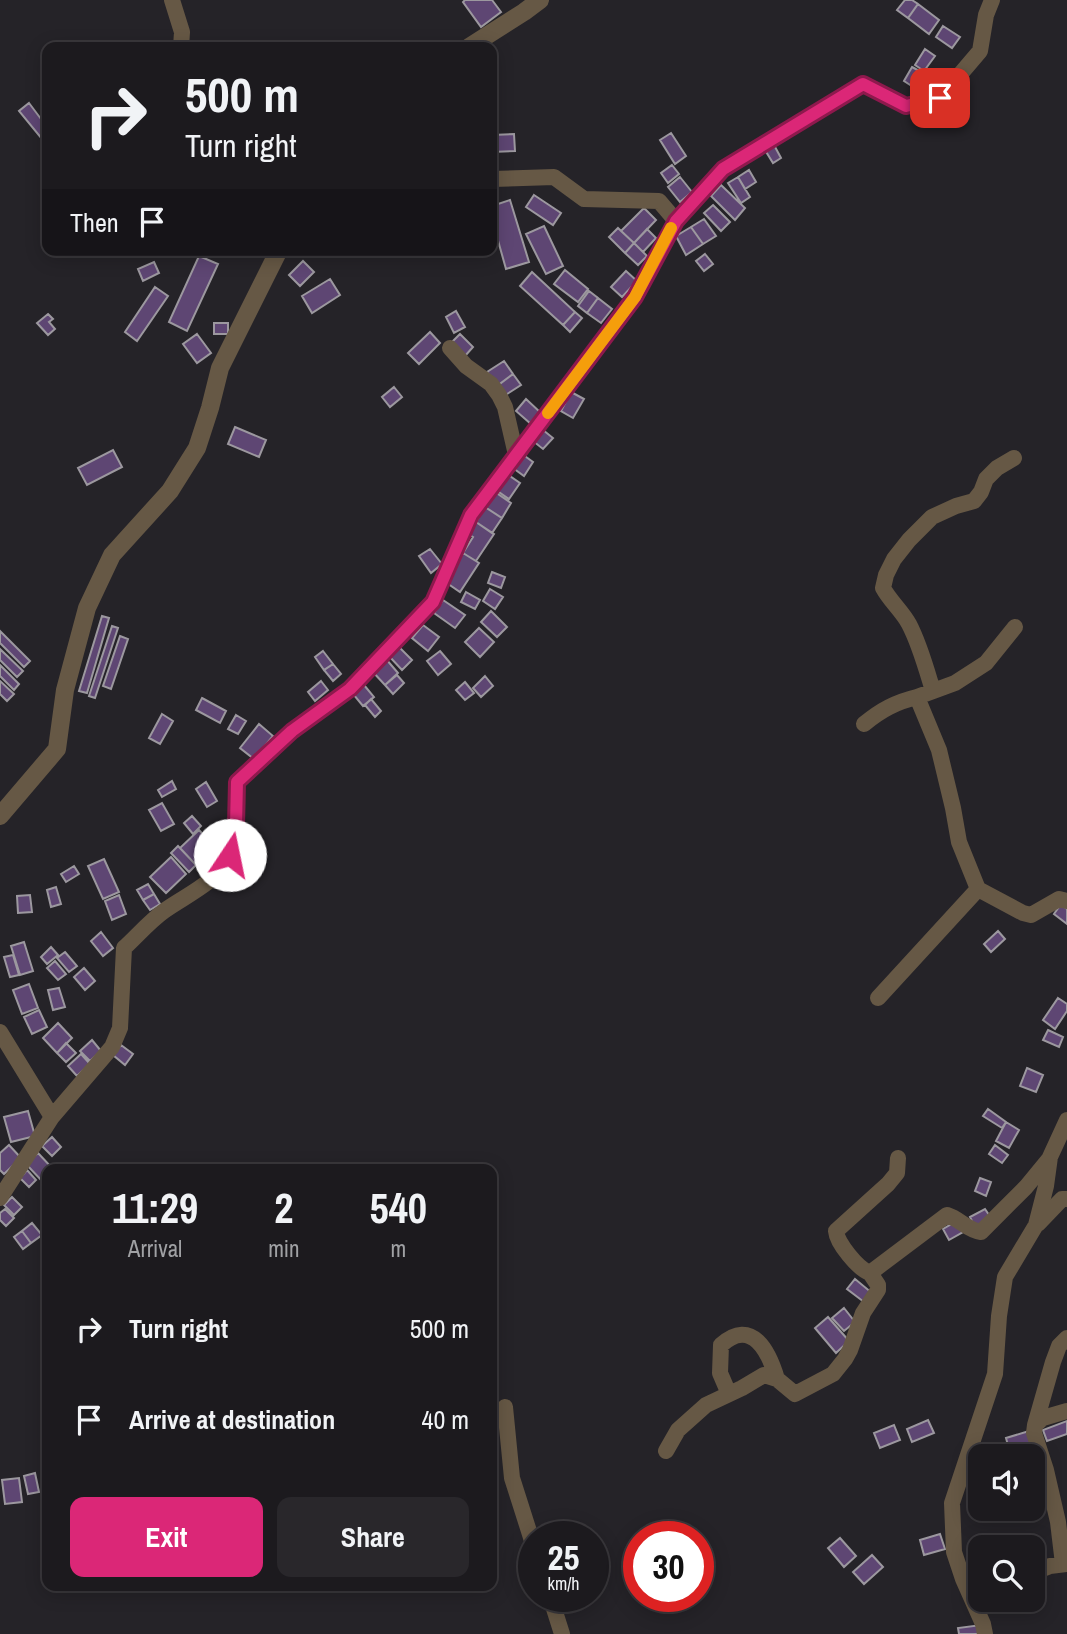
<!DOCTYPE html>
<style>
:root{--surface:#1c1a1e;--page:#29272b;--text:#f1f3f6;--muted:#a0a1a4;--line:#3a383c;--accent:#db2777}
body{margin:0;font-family:"Archivo Narrow",sans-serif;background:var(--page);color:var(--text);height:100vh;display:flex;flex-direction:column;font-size:26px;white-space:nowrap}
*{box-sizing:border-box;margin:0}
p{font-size:23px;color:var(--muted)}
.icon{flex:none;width:38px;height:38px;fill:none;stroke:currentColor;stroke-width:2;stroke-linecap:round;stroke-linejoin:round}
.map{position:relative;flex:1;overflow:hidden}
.side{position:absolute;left:42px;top:1164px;width:455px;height:427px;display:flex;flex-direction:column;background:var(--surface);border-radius:14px;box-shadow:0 4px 18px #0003,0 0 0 2px var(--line)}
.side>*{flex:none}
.top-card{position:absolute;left:42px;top:42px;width:455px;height:214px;border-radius:14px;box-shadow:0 4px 18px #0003,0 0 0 2px var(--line);background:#1c1a1e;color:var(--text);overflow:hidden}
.buttons{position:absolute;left:968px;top:1444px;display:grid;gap:14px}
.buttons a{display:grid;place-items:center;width:77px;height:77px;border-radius:14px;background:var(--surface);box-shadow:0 4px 18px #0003,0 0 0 2px var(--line);font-size:35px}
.speed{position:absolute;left:518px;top:1521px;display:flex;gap:14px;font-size:35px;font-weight:700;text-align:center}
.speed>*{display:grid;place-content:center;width:91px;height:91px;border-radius:50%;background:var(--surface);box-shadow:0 4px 18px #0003,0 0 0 2px var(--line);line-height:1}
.speed small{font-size:18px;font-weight:400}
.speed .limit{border:10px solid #d22;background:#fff;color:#111}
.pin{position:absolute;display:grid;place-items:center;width:60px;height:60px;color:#fff;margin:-30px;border-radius:14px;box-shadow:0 4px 10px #0006}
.me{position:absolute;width:77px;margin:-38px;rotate:11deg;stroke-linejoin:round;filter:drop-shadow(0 0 5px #0008)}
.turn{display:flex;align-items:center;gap:24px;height:147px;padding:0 28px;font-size:32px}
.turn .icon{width:91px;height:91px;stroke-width:2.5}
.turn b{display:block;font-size:49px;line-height:60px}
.then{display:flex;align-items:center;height:66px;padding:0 28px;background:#0003;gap:14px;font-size:26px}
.eta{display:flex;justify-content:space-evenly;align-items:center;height:119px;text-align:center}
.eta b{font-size:42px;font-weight:700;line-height:49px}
.button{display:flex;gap:14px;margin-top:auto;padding:14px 28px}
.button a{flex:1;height:80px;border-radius:14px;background:var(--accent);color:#fff;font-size:28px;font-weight:700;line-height:80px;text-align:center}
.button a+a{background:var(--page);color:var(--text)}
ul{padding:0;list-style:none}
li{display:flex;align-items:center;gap:21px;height:91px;padding:0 28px}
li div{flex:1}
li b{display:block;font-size:26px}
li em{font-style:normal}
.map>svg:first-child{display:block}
.building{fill:#5e4673;stroke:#9c989f;stroke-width:2}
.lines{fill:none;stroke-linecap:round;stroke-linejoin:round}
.minor{stroke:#665845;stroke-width:16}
.tertiary{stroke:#665845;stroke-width:18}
.route-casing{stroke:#8e194d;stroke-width:18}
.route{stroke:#db2777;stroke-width:12}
.slow{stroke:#f59e0b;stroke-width:12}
</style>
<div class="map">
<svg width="1067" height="1634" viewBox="0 0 1067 1634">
<rect width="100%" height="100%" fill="#252328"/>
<path class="building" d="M465,0H492L501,12L481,27L463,2Z
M905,0H912L918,4L908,18L897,10Z
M918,4L939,20L929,34L908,18Z
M943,26L960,37L952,48L936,37Z
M925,49L935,56L924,71L915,65Z
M912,67L923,73L915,88L904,81Z
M29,103L47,127V134L42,139L19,111Z
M671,133L686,156L675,164L660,140Z
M514,134L515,151L492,152V135Z
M774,145L781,158L773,163L765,150Z
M672,165L679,174L668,183L661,173Z
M749,170L756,182L745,189L738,177Z
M680,177L692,192L680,202L668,187Z
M738,177L750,197L741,203L728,183Z
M721,185L745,208L735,220L711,196Z
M534,195L561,213L553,225L526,207Z
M510,200L529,262L506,269L492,219V206Z
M713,205L730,222L721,231L704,213Z
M644,208L656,220L634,243L621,231Z
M704,219L716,236L703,244L691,227Z
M544,226L563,266L546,274L526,234Z
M691,227L703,244L686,255L676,236Z
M618,228L634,243L625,253L609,237Z
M647,229L656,238L643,252L634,243Z
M634,243L647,256L638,265L625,253Z
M705,254L713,264L704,271L696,261Z
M199,256L218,264L187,331L169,322Z
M303,261L314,272L300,286L289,275Z
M154,262L159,273L143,281L138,269Z
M565,270L588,289L578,302L554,284Z
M626,271L637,281L622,297L611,287Z
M532,272L575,312L563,325L520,286Z
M330,279L340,295L312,313L302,296Z
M155,287L168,296L137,341L125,332Z
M589,291L598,298L587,313L578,306Z
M598,298L612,309L601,323L587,313Z
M456,311L465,327L454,333L446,317Z
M575,312L582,318L570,332L563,325Z
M48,314L53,319L49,322L55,329L48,335L37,323Z
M214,323H228V334H214Z
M430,332L440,343L419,364L408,353Z
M197,334L211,353L197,363L183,344Z
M460,334L473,347L465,356L451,343Z
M504,361L513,374L497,386L487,372Z
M513,374L521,385L504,396L497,386Z
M394,387L402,397L390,407L382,397Z
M571,392L584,399L573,418L561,411Z
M526,399L541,413L531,424L516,411Z
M235,427L266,440L259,457L228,444Z
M543,430L553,438L543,449L533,441Z
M113,450L122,467L87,485L78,468Z
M522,454L533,462L524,476L513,468Z
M507,474L520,483L509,499L496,490Z
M495,492L511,503L502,518L485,507Z
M485,507L502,518L492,533L476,522Z
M476,522L494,534L476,561L463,553L473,537L468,534Z
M430,549L442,564L431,573L419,556Z
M463,553L479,563L460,592L444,581Z
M492,572L505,577L501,588L488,583Z
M490,589L503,597L495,609L483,601Z
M466,592L480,600L475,609L461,602Z
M443,600L465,615L455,628L434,613Z
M491,611L507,627L497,637L481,622Z
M102,616L109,618L87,693L79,691Z
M423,625L439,637L428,651L412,638Z
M112,626L118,628L95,698L89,696Z
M479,628L494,642L480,657L465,642Z
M0,631L30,661L24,667L0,643Z
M120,636L128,639L111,689L103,686Z
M399,647L412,660L402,670L389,656Z
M0,649L23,671L17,677L0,660Z
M323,651L333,664L324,670L315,657Z
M440,651L451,664L438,675L427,661Z
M386,659L398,673L385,685L372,671Z
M333,664L341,674L333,681L324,670Z
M0,665L19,684L14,690L0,676Z
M397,675L404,683L393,694L385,685Z
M485,676L493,686L481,697L473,688Z
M0,681L14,694L7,701L0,694Z
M321,681L328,690L315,701L308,692Z
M465,682L474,693L465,700L456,690Z
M364,685L374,697L363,706L353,694Z
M202,698L226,711L220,723L196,710Z
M371,699L381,711L375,717L365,705Z
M162,714L173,721L160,744L149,738Z
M236,715L246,721L238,734L228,729Z
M259,724L273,736L254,759L240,748Z
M172,781L176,789L162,797L158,790Z
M206,782L217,801L207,807L196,789Z
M162,803L174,824L161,831L149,810Z
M192,816L201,826L193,834L184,823Z
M199,830L215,847L196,865L180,848Z
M178,846L196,865L189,872L171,853Z
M171,857L186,874L166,893L150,877Z
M104,859L119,892L103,899L88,866Z
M74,866L79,874L66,882L61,874Z
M148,884L154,894L143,900L137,890Z
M56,887L61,904L51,907L47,890Z
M154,894L160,904L150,910L143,900Z
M30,895L32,912L18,913L17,896Z
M119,895L126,914L112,920L105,901Z
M1061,904L1067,909V924L1054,914Z
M998,931L1005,939L991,952L984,944Z
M101,932L113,948L103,956L91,941Z
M24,942L33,971L20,975L11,946Z
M51,947L58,955L47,964L41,957Z
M65,952L77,966L69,972L57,958Z
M13,955L19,975L10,977L4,957Z
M55,961L66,974L58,980L47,968Z
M84,968L95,981L85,990L74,977Z
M29,984L38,1008L22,1014L13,990Z
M59,988L65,1007L53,1010L48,990Z
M1058,998L1067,1004V1011L1055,1029L1043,1020Z
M39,1010L47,1027L32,1034L24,1017Z
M58,1023L72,1038L57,1053L43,1038Z
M1048,1030L1063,1037L1059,1047L1043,1040Z
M92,1040L101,1051L90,1061L80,1051Z
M66,1043L76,1053L66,1062L57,1053Z
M121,1045L133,1054L125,1065L113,1055Z
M81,1054L90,1064L77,1076L68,1066Z
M1027,1068L1043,1075L1036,1092L1020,1086Z
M988,1109L1006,1122L1002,1128L983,1116Z
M28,1111L35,1136L11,1142L4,1117Z
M1006,1122L1019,1130L1009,1148L996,1141Z
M52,1137L61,1147L52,1156L42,1146Z
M9,1145L21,1158L4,1174L0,1170V1153Z
M995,1145L1008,1155L1002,1163L989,1154Z
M38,1153L53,1169H47V1178L43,1182L26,1164Z
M27,1170L36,1180L29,1187L20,1178Z
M980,1178L991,1182L986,1196L975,1191Z
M12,1197L22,1207L14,1215L4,1205Z
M5,1209L14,1218L6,1226L0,1220V1213Z
M985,1209L991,1218L975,1227L970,1217Z
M957,1221L963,1232L949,1240L943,1229Z
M32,1223L42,1235L31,1243L22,1231Z
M22,1231L31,1243L23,1249L14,1237Z
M855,1279L872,1293L864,1302L847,1289Z
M844,1308L855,1322L844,1331L832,1318Z
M828,1317L849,1341L836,1353L815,1328Z
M928,1420L934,1433L912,1442L907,1429Z
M1067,1421V1434L1047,1441L1043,1430Z
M894,1425L900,1440L880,1448L874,1433Z
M1029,1431L1033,1443L1009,1449L1006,1438Z
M1032,1449L1035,1461H1032V1456H1002Z
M1041,1466L1046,1488L1034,1491L1032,1468Z
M35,1473L39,1492L28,1494L24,1476Z
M19,1478L22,1502L5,1504L2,1480Z
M1046,1493L1049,1504L1032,1508V1497Z
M980,1508H1011L1012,1512L982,1518Z
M940,1534L945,1549L924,1555L920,1540Z
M840,1538L856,1556L844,1567L828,1548Z
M872,1555L883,1567L864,1584L853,1572Z
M981,1625L983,1634H959L958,1628Z"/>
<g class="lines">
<path class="minor" d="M172,0L182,32L181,47
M492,179L554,177L584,199L659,201L676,221L723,169L863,84L906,106L940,98L980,51L986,15L992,0
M450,348L466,366L491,384L499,395L505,407L516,455
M933,691C926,668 920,645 909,624C902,611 890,601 883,588L886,575L894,559L909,540L932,517L956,506L974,501L981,492L986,479L997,468L1014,458
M864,724C881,710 896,702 917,697
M978,889L1023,913L1031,915L1059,899L1067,901
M878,998L978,889L959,842L953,808L939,750L917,697L955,683L986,663L1015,627
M0,1032L52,1117L0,1198
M52,1117L112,1047L120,1028L124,948C137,936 150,921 164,911C186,895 217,883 229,856C239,834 237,806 237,782L292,731L350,689L433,602L471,515L635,297L676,221
M898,1158L897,1173L888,1184L836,1231C837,1243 858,1269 870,1273L947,1215C960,1219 967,1230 981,1232L1026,1187L1049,1159
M1038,1224L1062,1199H1067
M729,1394L720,1373L721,1345C752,1317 769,1352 777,1379
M505,1407L512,1478L534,1547
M1035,1425L1053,1362L1059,1346L1067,1338
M666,1451L678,1430L706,1405L742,1388L764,1375L777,1379L795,1394L833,1374L845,1359L850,1350L863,1313L878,1290V1285L870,1273
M1063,1564L1058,1522L1046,1470L1034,1433L1035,1425L1043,1418L1067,1411
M1032,1573L1050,1566L1067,1564
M550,1596L562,1634
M985,1634L983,1624L963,1579L954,1552L952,1503L995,1374L999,1316L1005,1277L1036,1225L1046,1186L1050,1157L1067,1120"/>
<path class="tertiary" d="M469,47L524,12L540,0
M0,816L57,749L65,690L87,608L112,555L170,491L197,448L210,408L220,368L279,250"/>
</g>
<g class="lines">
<defs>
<path id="route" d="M230,855L236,825L237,782L292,731L350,689L433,602L471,515L635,297L676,221L723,169L863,84L906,106L940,98"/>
</defs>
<use href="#route" class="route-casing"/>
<use href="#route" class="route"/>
<path class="slow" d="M548,413L635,297L671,228"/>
</g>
</svg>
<div class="buttons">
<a><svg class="icon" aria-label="sound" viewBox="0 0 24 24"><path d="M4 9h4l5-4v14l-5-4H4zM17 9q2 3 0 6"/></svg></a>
<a><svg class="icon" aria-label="search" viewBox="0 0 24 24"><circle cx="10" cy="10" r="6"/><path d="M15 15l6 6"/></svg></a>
</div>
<div class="speed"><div>25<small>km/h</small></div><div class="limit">30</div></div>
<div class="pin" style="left:940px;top:98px;background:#d93025"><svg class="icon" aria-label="arrive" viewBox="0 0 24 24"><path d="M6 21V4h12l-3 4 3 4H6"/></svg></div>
<svg class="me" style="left:230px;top:855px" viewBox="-20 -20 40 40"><circle r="19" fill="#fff"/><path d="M0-13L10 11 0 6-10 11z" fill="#db2777"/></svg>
<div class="top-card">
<div class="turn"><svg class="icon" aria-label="right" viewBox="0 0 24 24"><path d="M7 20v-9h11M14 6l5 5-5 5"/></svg><div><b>500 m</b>Turn right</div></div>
<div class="then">Then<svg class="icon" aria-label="arrive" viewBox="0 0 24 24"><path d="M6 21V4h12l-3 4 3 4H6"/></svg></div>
</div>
<section class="side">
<div class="eta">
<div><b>11:29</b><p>Arrival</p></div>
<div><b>2</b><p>min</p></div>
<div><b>540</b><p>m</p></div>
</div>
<ul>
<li><svg class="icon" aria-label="right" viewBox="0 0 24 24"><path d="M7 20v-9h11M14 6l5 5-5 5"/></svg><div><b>Turn right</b></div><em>500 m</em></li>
<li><svg class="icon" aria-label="arrive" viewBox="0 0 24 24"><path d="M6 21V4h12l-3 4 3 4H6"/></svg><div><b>Arrive at destination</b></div><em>40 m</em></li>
</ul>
<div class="button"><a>Exit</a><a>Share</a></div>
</section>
</div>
